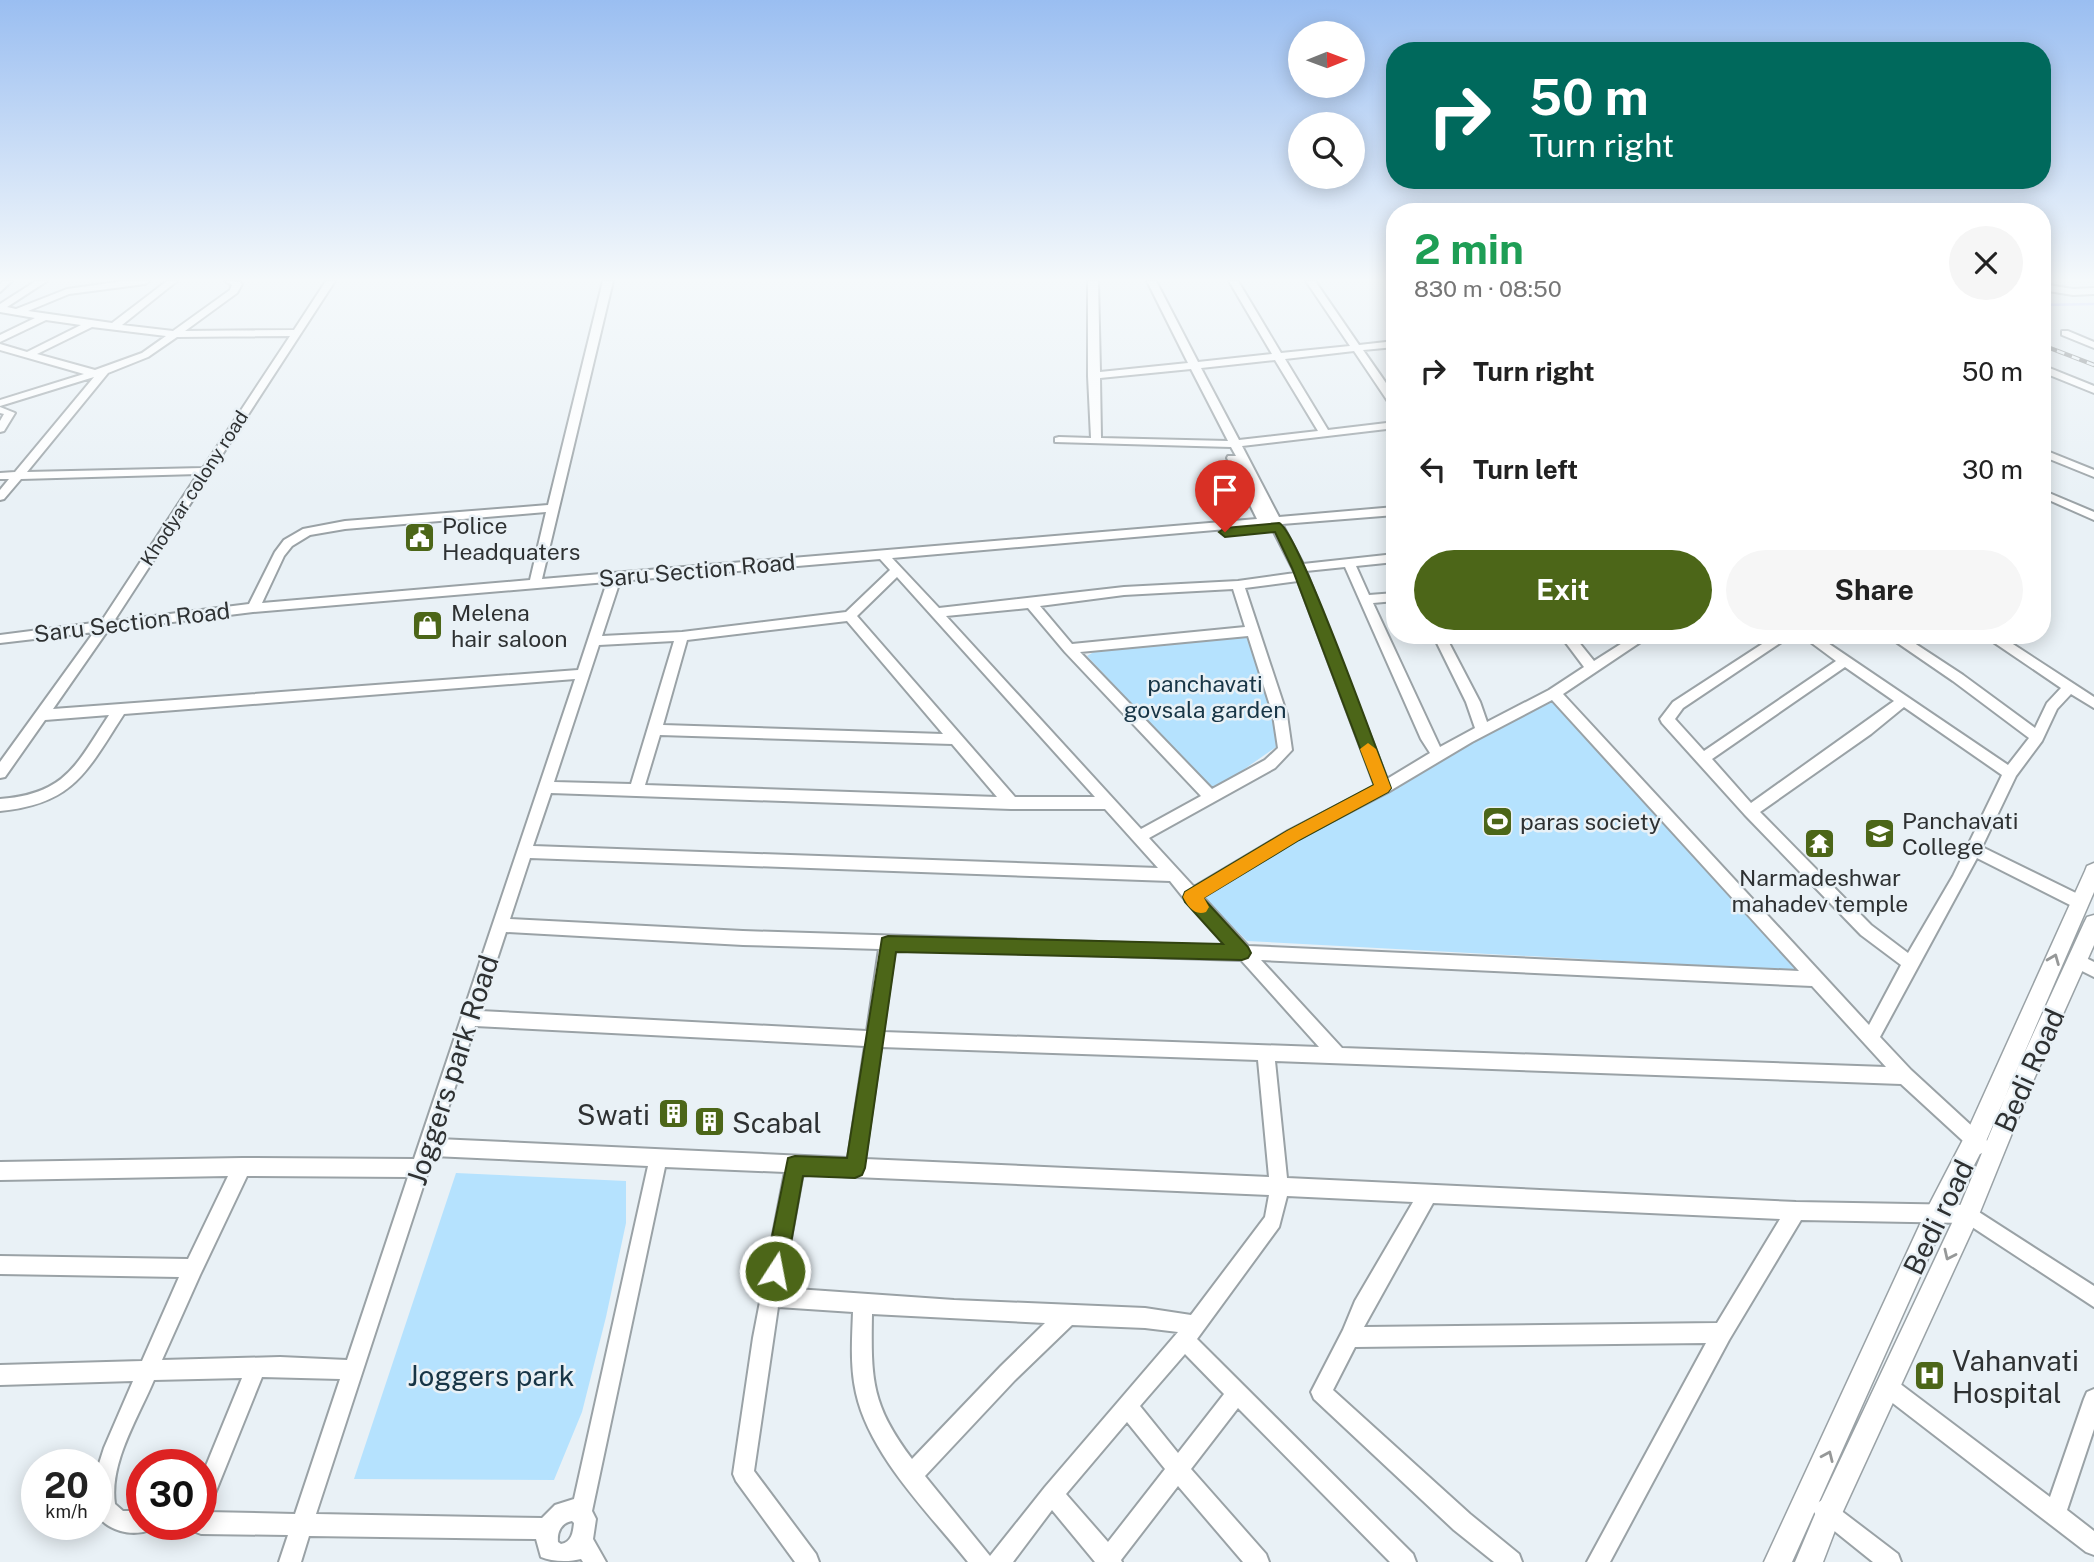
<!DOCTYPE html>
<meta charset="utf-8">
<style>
:root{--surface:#fff;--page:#f6f6f6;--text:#222;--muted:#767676;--accent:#4c6618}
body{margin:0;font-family:"Public Sans",sans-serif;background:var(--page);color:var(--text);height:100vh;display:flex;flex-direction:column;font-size:26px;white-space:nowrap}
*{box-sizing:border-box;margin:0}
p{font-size:23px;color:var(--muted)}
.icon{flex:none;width:38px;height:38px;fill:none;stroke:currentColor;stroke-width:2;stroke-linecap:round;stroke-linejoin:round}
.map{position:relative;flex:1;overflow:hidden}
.drawer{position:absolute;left:1386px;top:203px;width:665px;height:441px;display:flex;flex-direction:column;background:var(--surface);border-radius:28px;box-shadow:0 4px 18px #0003}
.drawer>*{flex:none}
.hud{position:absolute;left:1386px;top:42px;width:665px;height:147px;border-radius:28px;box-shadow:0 4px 18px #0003;background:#00695c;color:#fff;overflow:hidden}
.needle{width:46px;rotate:89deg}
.tools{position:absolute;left:1288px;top:21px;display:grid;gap:14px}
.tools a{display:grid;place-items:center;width:77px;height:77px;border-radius:50%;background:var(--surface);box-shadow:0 4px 18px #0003;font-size:35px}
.speed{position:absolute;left:21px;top:1449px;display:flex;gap:14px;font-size:35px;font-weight:700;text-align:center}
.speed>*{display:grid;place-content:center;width:91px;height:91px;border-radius:50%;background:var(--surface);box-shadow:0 4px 18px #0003;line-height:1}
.speed small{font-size:18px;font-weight:400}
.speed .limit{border:10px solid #d22;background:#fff;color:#111}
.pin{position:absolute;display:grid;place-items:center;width:60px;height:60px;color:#fff;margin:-72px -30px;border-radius:50% 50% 50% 0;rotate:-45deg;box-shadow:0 0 7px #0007}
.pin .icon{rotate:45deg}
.me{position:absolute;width:77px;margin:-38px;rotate:11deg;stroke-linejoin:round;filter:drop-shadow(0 0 5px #0008)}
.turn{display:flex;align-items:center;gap:24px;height:147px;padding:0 28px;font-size:32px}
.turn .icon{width:91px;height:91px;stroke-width:2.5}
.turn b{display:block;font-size:49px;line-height:60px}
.round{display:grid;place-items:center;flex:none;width:74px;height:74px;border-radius:37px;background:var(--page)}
.head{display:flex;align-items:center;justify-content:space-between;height:119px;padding:0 28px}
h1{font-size:42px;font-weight:700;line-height:52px;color:#1e9e55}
.primary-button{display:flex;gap:14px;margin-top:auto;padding:14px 28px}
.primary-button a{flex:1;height:80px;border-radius:42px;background:var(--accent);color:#fff;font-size:28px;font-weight:700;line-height:80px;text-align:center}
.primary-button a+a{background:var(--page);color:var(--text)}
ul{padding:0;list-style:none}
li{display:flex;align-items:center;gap:21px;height:98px;padding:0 28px}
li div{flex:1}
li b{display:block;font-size:26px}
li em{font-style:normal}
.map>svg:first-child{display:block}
.green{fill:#b5e2fe}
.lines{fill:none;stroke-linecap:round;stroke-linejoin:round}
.stream{stroke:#c5cdfe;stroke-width:2.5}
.minor-casing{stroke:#9aa2a6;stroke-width:4}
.major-casing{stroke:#9aa2a6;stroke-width:3}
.minor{fill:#fff;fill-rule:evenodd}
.major{fill:#fff;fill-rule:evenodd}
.rail-casing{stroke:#7b8082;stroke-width:4.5}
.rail{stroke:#e9f1f6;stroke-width:2.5;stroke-dasharray:8;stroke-linecap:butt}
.oneway{stroke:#969898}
.route{fill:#4c6618;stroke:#314210;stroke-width:2}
.slow{fill:#f59e0b}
.labels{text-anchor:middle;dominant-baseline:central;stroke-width:5;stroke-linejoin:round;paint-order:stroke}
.far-street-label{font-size:19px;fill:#2e3132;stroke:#e9f1f6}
.poi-label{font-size:23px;fill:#2e3132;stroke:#e9f1f6;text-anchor:start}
.street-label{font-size:23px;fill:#2e3132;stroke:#e9f1f6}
.park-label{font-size:23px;fill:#173546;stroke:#e9f1f6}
.near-street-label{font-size:28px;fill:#2e3132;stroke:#e9f1f6}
.near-poi-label{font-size:28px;fill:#2e3132;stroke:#e9f1f6;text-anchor:start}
.near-park-label{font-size:28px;fill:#173546;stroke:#e9f1f6}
</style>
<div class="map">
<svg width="2094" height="1562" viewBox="0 0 2094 1562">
<rect width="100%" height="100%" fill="#e9f1f6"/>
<path class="green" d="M1247,635L1274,717L1276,747L1213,791L1087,656L1102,647Z
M1554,697L1807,971L1247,941L1209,903L1206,898L1210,889L1486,721Z
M456,1173L626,1181V1223L606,1317L582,1412L554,1480L354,1479Z"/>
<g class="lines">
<path class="stream" d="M2042,305L2094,304"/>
<defs>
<path id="minor" d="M3,281H12L0,292V284Z
M36,281H47L7,307L16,309L67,289L124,281H149L145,284L69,294L28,311L112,323L167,281H177L122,325L173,331L230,290L232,285L225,281L240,282L242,284L237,293L185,331L294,330L326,281H335L114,621L249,604L275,552L284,540L303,529L345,521L548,505L603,281H613L542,579L1257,519L1227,458L1228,456H1236L1231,447L1055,442V438L1059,437L1091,438L1088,376V281H1098L1100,372L1188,363L1147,281H1156L1198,362L1272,354L1229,281H1238L1281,353L1350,346L1306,281H1315L1359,345L1395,341V347L1363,350L1395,396V407L1391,406L1354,351L1285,359L1328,430L1395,422V428L1242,446L1279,517L1395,507V515L1282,524L1303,564L1395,554V562L1356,566L1369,595L1395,593V601L1373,603L1440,747L1475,728L1466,702L1433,635H1445L1480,702L1487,722L1549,690L1584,667L1560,635H1573L1594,661L1635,635H1651L1563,694L1869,1025L1901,965L1861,935L1745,815L1662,723L1660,719L1673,702L1776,635H1792L1683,708L1675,719L1704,751L1836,661L1801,635H1816L2008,765L2029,738L1953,681L1886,635H1902L1963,675L2035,728L2047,703L2061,688L1983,635H1999L2094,697V708L2071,694L2057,709L2042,741L2016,776L1982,847L2084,897L2087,902L2084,907L2079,908L2074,907L1977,858L1880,1037L1911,1070L1986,1139L1989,1145L1986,1151L1980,1154L1974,1151L1901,1084L1275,1061L1287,1178L1796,1202L1968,1205L2094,1286V1307L1966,1223L1801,1220L1729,1340L1610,1562H1587L1706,1343L1355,1347L1333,1390L1470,1514L1519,1554L1522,1562H1494L1454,1530L1314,1399L1311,1392L1343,1330L1355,1301L1413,1202L1287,1196L1279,1227L1197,1339L1413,1554L1416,1562H1390L1238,1408L1191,1469L1266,1554L1269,1562H1243L1178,1486L1121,1560L1122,1562H1095L1052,1510L1013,1562H968C929,1513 870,1456 856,1393C850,1367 852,1339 853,1312L778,1307L754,1471L816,1554L819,1562H795L736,1481L733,1474L753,1338L785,1172L665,1167L592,1511L596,1519L593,1539L606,1562H583L581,1559C570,1562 552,1562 541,1557L536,1539L309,1536L301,1562H279L288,1535L201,1534L193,1531L191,1524H201V1478L242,1378L154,1380C138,1418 109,1463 115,1504L123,1511H142V1524H152L150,1530C131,1537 108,1531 96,1514V1473L104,1448L133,1381L0,1385V1365L142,1361L179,1277L0,1274V1256L188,1259L228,1176L0,1180V1162L242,1158L414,1159L575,679L124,714C87,771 74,804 0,811V799C66,794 76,765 109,715L45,720L5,777L0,778V762L94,632L0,643V635L101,622L198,474L21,479L4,499L0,500V490L9,479H0V473L15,472L94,377L0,406V400L84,374L0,350V344L27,352L81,325L46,320L0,342V335L35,318L0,312V304ZM92,327L166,336L142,353L95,370L37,354ZM290,336L203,468L27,472L108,373L148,357L177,337ZM1275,360L1318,431L1239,440L1201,368ZM1191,369L1228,441L1101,438L1100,378ZM546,512L530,580L262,603L284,556L292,546L310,535L345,529ZM1261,526L1267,531L1272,528L1295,573L1238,581L1124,587L939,608L892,558ZM880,559L890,570L846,612L682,632L602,636L620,581ZM1345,567L1421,739L1430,753L1387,779L1306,571ZM897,577L1095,797H1015L857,616ZM1298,581L1375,786L1288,831L1194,887L1149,838L1275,768L1292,750L1287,715L1245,588ZM607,582L578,670L53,709L108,630L253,612ZM1233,589L1245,627L1072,644L1040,606L1124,595ZM1028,608L1065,652L1201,796L1141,829L946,616ZM847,621L943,734L663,725L687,640ZM1248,636L1273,715L1278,748L1265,760L1212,789L1080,652ZM674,641L631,784L554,782L599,645ZM1845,667L1894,701L1751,803L1712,759ZM1552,700L1799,971L1248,946L1203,897L1298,839L1388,792L1472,742ZM1904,707L2002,775L1953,876L1908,953L1871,925L1760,812L1871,734ZM660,735L952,744L997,797L645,785ZM551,793L1011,809H1105L1158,868L533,846ZM530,858L1170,881L1186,901L1189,903L1228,946L743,931L510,919ZM506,932L743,945L879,949L867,1031L480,1011ZM895,949L1241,960L1319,1047L883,1032ZM1261,960L1812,986L1886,1067L1342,1048ZM475,1026L865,1046L848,1158L438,1139ZM881,1047L1258,1060L1269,1177L865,1159ZM433,1156L648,1166L574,1499L555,1505L542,1518L316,1514ZM803,1173L855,1177L1269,1195L1265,1217L1191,1315L1145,1308L954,1300L782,1288ZM247,1176L408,1177L347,1360L280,1357L162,1360L200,1275ZM1433,1203L1780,1219L1717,1323L1364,1327ZM872,1314L1045,1323L1001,1366L912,1459C871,1404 871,1380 872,1314ZM1072,1325L1145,1328L1178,1332L1045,1487L990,1556L925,1476L1015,1380ZM1185,1354L1224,1394L1178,1453L1140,1406ZM262,1377L340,1379L295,1514L206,1512L208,1511ZM1127,1422L1165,1469L1108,1542L1066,1494ZM572,1521L574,1523C573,1532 572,1542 561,1544L558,1542C557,1532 561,1523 572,1521Z
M2042,284L2073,289L2094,288V294L2073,295L2042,290Z
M2062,331H2068L2094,342V348L2062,335Z
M2042,365L2094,386V393L2042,372Z
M0,407L15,413L4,431L0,432V421L4,414L0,413Z
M2042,449L2094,470V477L2042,456Z
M2042,490L2094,512V520L2042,497Z
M2078,954L2094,962V977L2072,966L2070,961L2072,956Z
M1888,1377L1895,1380L2050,1497L2084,1399L2087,1392L2094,1389V1429L2067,1510L2094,1531V1555L2086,1552L1881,1394L1878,1387L1881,1380Z
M1824,1499L1831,1503L1898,1554L1901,1562H1873L1817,1517L1813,1510L1817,1503Z"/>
<path id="major" d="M2094,863V892L1983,1148L1944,1223L1792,1562H1764L1928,1207L1967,1132L2085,871L2087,866Z
M2094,915V945L2034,1079L1976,1222L1839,1520L1823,1562H1795L1819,1505L1960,1206L2013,1078L2084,923L2087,917Z"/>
</defs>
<use href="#minor" class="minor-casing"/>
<use href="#major" class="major-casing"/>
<use href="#minor" class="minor"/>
<use href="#major" class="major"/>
<defs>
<path id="rail" d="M2042,345L2094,365"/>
</defs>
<use href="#rail" class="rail-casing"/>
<use href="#rail" class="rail"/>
</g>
<defs><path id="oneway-chevron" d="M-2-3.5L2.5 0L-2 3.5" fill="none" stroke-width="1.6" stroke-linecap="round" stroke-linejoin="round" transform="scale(1.75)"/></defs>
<g class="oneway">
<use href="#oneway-chevron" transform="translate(2054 959) rotate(-68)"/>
<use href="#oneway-chevron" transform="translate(1949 1255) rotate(115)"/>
<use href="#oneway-chevron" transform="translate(1828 1456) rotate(-66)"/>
</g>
<linearGradient id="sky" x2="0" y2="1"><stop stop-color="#9abef1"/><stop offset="0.56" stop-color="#f5f9fb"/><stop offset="1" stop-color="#f5f9fb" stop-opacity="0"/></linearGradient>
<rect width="2094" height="500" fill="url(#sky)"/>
<path class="route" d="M1279,523C1298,530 1378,754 1391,788L1388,792L1299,840L1203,898L1248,947L1251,953L1248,958L1242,960L896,952L865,1168L862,1175L855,1178L803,1176L786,1271L783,1278L775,1282L768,1278L765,1271L788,1158L795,1156L847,1158L882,938L888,936L1223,944L1185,902L1183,897L1185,892L1287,831L1374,785L1292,568L1275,532L1225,537L1219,532L1225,528Z"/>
<path class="slow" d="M1368,743L1376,749L1391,788L1388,792L1299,840L1204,898L1209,907L1206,912C1195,916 1188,907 1183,897L1185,892L1287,831L1374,785L1360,749Z"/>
<defs>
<symbol id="civic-square" viewBox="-11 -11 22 22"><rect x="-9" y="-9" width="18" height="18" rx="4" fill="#4c6618" stroke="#e9f1f6"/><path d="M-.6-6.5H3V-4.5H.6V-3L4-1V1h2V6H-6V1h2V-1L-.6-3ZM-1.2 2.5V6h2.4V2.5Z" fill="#fff"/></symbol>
<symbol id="shop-square" viewBox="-11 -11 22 22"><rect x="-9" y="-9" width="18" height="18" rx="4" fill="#4c6618" stroke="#e9f1f6"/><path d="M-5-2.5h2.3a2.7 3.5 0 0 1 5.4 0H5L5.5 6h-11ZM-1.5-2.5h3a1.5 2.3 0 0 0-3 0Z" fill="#fff"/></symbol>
<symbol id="stadium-square" viewBox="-11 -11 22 22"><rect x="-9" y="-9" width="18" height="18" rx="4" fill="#4c6618" stroke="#e9f1f6"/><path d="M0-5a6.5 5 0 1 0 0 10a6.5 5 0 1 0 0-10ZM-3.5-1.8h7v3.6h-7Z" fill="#fff"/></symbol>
<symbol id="university-square" viewBox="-11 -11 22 22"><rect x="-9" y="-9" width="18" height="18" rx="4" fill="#4c6618" stroke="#e9f1f6"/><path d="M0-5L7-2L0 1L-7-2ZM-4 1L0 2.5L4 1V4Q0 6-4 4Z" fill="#fff"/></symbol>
<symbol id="temple-square" viewBox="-11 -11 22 22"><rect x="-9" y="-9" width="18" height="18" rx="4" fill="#4c6618" stroke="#e9f1f6"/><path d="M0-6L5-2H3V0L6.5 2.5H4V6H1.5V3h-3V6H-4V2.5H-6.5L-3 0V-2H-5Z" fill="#fff"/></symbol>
<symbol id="building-square" viewBox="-11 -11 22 22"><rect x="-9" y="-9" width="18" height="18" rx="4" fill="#4c6618" stroke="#e9f1f6"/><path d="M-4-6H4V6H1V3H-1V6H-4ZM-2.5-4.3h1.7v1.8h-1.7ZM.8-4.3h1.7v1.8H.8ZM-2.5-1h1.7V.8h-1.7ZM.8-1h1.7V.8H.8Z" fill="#fff"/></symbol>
<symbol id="hospital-square" viewBox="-11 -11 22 22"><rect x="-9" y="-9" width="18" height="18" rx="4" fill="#4c6618" stroke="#e9f1f6"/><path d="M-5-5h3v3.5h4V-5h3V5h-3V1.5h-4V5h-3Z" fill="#fff"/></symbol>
</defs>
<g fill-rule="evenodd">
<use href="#civic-square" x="402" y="520" width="35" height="35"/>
<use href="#shop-square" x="410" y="608" width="35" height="35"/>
<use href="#stadium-square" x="1480" y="804" width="35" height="35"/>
<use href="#university-square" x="1862" y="816" width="35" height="35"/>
<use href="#temple-square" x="1802" y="826" width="35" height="35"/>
<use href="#building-square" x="656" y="1096" width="35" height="35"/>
<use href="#building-square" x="692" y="1104" width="35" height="35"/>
<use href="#hospital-square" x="1912" y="1358" width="35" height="35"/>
</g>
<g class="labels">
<g class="far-street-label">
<text transform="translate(194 488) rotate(-57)">Khodyar colony road</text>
</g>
<g class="poi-label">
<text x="442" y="525">Police<tspan x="442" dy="26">Headquaters</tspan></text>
<text x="451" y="612">Melena<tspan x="451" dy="26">hair saloon</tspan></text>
<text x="1902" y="820">Panchavati<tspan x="1902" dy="26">College</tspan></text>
<text x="1520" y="821">paras society</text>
<text x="1820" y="877" text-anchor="middle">Narmadeshwar<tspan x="1820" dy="26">mahadev temple</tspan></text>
</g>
<g class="street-label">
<text transform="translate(697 570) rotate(-5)">Saru Section Road</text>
<text transform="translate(132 622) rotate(-7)">Saru Section Road</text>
</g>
<g class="park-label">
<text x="1205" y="683">panchavati<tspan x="1205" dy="26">govsala garden</tspan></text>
</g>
<g class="near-street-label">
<text transform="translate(452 1070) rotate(-72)">Joggers park Road</text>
<text transform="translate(2029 1070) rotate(-66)">Bedi Road</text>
<text transform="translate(1938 1217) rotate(-64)">Bedi road</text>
</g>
<g class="near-poi-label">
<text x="650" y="1114" text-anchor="end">Swati</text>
<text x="732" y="1122">Scabal</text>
<text x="1952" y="1360">Vahanvati<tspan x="1952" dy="32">Hospital</tspan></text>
</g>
<g class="near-park-label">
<text x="491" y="1375">Joggers park</text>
</g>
</g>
</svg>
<div class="tools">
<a><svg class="needle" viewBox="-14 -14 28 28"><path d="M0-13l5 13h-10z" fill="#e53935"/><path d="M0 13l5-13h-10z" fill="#767676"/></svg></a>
<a><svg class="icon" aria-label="search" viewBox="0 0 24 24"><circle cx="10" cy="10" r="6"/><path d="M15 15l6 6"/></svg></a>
</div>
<div class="speed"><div>20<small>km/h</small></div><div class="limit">30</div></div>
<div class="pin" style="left:1225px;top:532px;background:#d93025"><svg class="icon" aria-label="arrive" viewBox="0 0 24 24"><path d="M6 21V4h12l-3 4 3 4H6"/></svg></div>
<svg class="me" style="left:775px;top:1271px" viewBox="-20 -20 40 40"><circle r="17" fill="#4c6618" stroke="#fff" stroke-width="3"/><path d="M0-11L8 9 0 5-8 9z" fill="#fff"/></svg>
<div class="hud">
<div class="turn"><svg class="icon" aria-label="right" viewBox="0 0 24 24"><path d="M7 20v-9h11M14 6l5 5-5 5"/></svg><div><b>50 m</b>Turn right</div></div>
</div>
<section class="drawer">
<div class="head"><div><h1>2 min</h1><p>830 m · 08:50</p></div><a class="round"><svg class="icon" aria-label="close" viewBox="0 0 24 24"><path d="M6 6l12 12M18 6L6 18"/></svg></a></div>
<ul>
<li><svg class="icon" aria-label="right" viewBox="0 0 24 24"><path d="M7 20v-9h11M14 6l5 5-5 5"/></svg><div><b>Turn right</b></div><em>50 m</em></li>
<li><svg class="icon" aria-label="left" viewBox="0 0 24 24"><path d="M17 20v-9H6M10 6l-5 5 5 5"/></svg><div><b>Turn left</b></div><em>30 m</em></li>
</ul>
<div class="primary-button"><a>Exit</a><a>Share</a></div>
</section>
</div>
